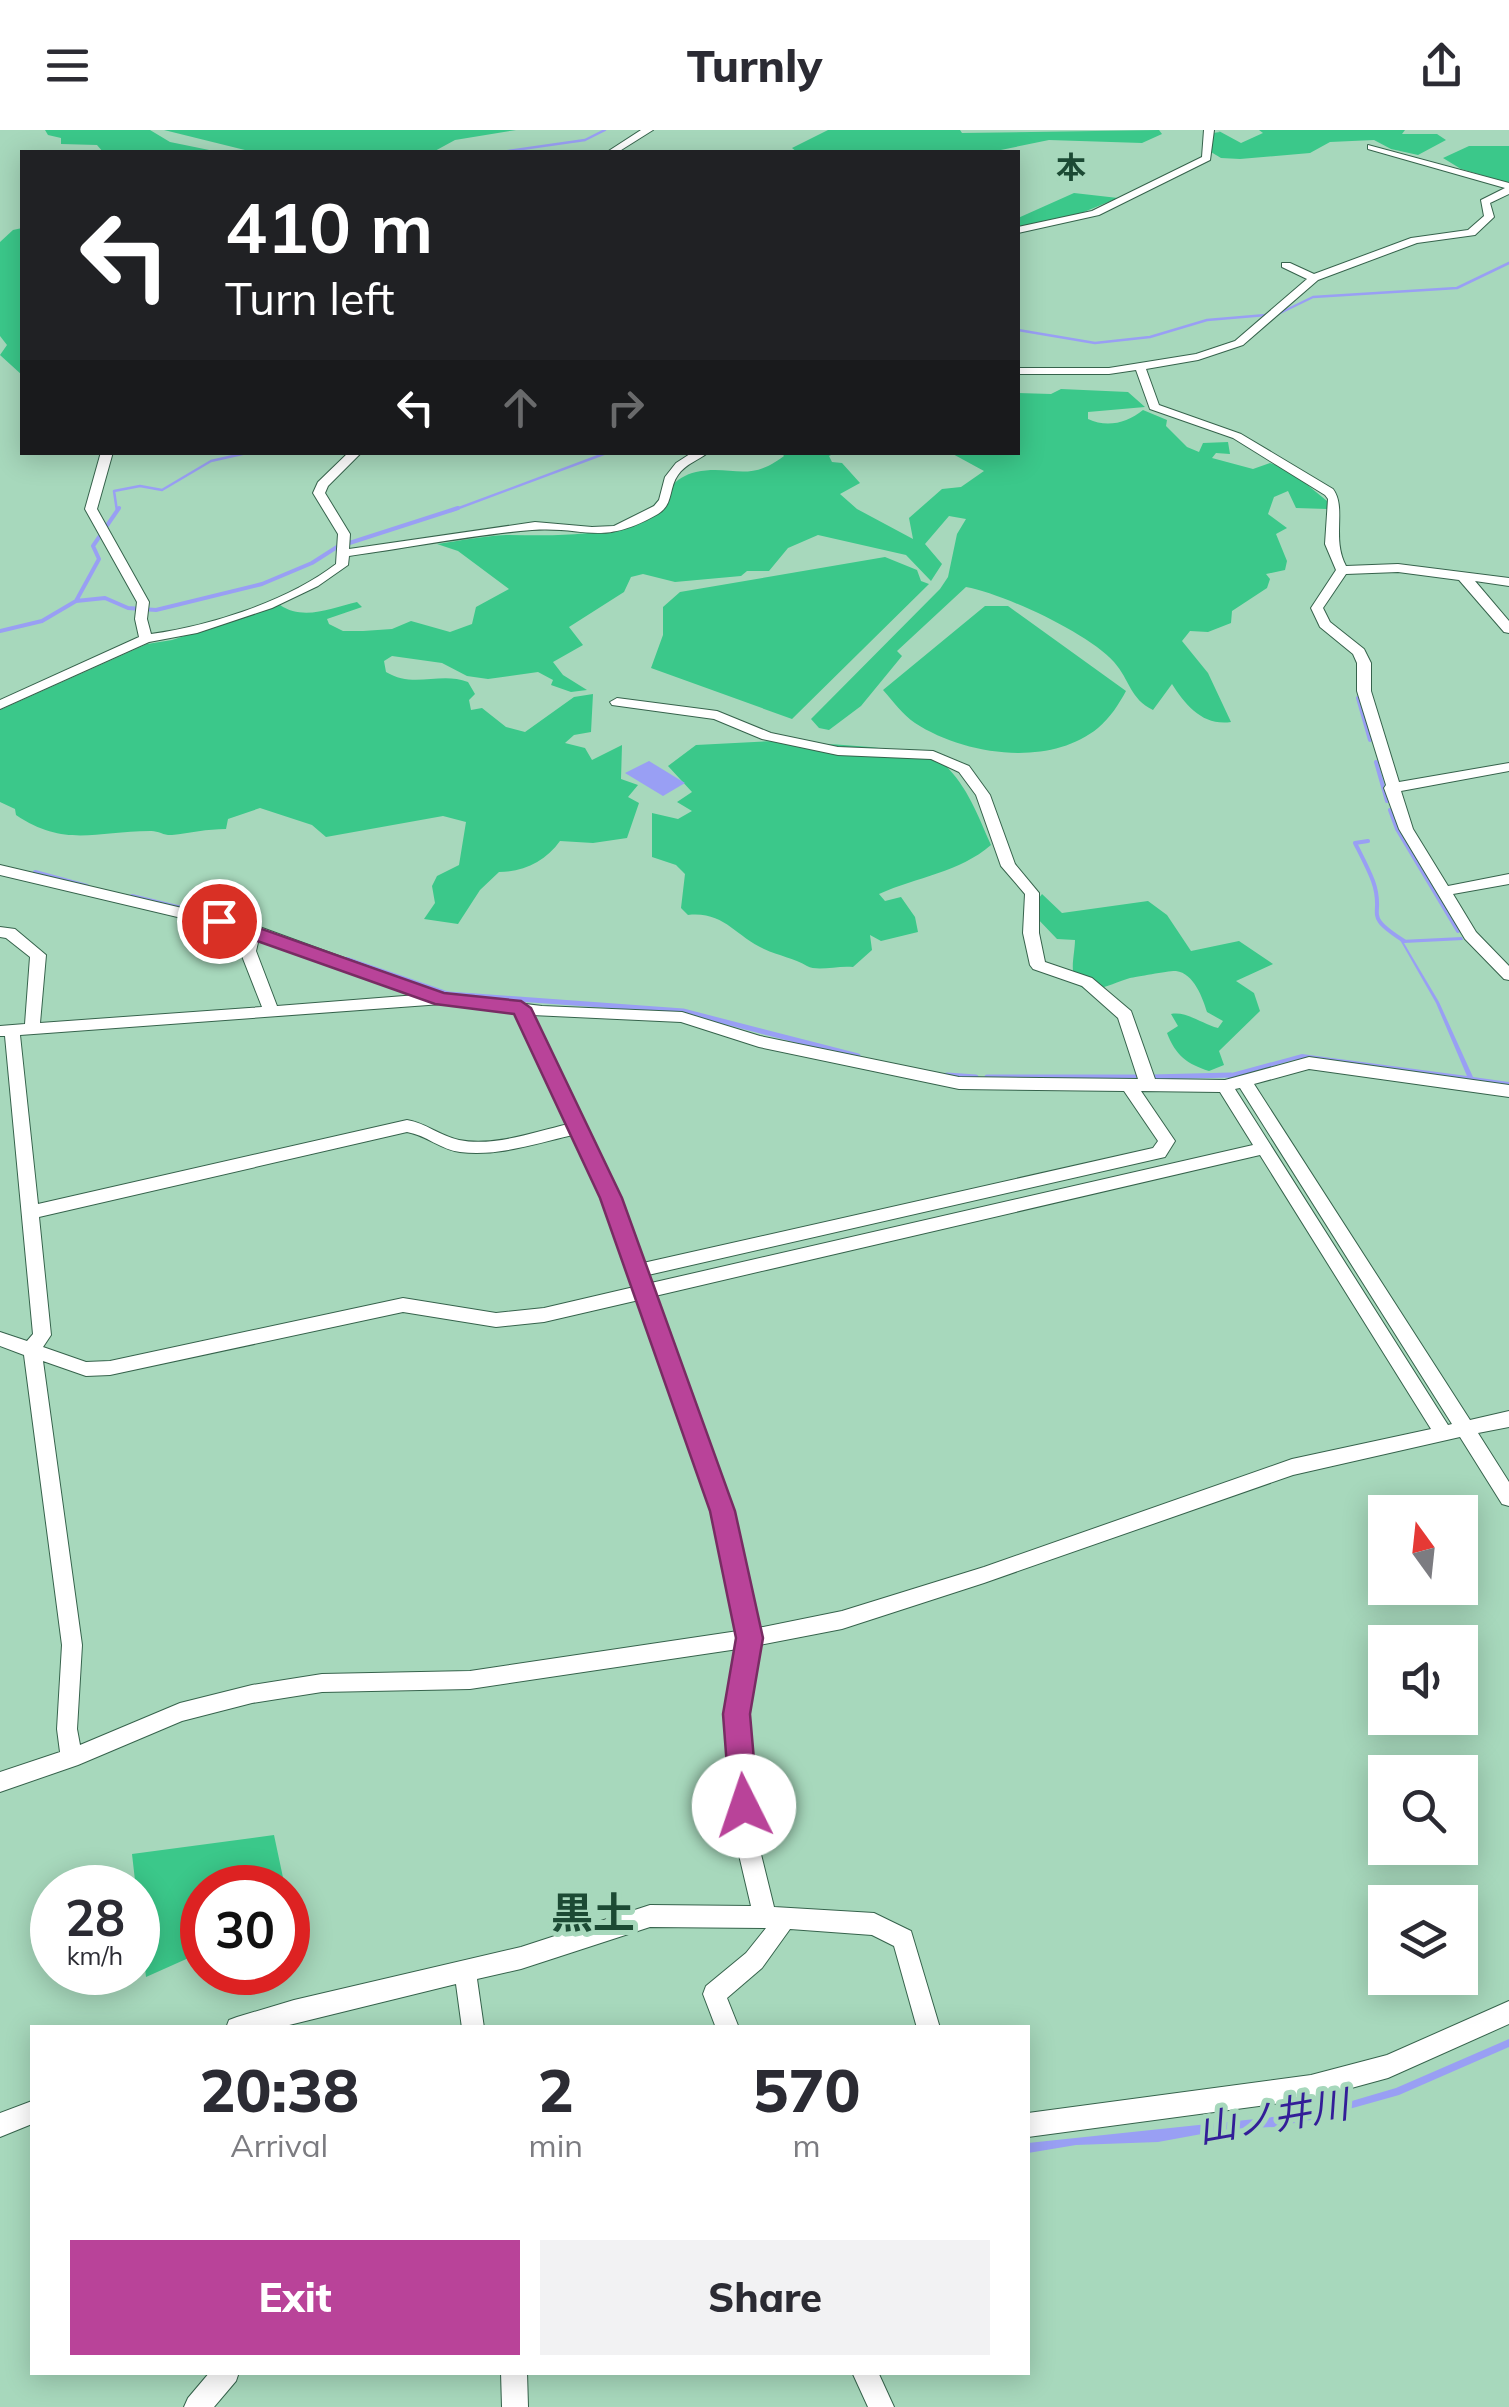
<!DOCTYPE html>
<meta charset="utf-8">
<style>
:root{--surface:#fff;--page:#f2f2f3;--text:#2b2b33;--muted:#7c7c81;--accent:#b94399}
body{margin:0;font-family:Mulish,"Noto Sans JP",sans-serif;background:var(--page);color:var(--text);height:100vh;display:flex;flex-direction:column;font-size:38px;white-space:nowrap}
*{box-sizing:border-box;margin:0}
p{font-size:32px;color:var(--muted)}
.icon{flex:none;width:55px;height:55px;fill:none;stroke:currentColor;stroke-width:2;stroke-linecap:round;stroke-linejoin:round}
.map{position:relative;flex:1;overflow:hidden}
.details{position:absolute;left:30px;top:1895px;width:1000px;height:350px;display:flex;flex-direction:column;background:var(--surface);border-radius:0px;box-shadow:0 5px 25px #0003}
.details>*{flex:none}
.banner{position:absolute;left:20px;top:20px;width:1000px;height:305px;border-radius:0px;box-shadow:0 5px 25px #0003;background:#202124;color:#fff;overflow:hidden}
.needle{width:65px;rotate:345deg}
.fabs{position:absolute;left:1368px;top:1365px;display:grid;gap:20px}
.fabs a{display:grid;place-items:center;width:110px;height:110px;border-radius:0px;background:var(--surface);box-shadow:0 5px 25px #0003;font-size:50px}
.speed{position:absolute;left:30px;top:1735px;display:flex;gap:20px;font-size:50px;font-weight:700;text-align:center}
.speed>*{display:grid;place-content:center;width:130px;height:130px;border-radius:50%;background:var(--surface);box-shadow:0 5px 25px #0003;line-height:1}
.speed small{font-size:25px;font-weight:400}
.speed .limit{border:15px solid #d22;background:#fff;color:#111}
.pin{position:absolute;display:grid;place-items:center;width:85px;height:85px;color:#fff;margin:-42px;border:5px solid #fff;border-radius:50%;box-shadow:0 2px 10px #0007}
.me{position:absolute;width:110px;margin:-55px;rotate:356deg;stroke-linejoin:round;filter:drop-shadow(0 0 8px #0008)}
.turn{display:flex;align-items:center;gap:35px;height:210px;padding:0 40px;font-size:45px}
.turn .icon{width:130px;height:130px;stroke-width:2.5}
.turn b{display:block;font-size:70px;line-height:85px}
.lanes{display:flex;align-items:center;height:95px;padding:0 40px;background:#0003;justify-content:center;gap:50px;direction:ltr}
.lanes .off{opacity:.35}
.eta{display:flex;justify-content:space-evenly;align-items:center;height:170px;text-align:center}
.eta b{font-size:60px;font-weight:800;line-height:70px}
.cta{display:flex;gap:20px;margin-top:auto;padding:20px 40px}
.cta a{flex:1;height:115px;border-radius:0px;background:var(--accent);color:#fff;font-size:40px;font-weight:800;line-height:115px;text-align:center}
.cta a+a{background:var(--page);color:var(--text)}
header{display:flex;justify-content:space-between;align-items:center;height:130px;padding:0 40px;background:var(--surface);font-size:45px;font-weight:800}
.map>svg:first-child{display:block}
.green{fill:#3bc88a}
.water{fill:#999ff4}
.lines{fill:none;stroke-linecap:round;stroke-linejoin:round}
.stream-far2{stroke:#999ff4;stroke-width:2.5}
.stream-far1{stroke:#999ff4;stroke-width:4}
.stream{stroke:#999ff4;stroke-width:5}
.minor-casing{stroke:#36634c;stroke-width:2}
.minor{fill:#fff;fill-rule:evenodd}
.route{fill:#b94399;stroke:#782c63;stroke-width:2.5}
.labels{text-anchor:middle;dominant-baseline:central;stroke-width:10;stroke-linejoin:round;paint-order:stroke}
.far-quarter-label{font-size:30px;font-weight:bold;fill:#1c4a34;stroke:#a7d8bc}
.near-water-label{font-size:38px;font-style:italic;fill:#331e98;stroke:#a7d8bc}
.near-quarter-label{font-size:42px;font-weight:bold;fill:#1c4a34;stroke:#a7d8bc}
</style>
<header><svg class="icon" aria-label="menu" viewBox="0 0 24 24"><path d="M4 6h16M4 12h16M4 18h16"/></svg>Turnly<svg class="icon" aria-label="share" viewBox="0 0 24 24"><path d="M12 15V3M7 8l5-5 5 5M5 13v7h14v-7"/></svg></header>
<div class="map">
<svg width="1509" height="2277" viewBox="0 0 1509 2277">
<rect width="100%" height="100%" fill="#a7d8bc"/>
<path class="green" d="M45,0H150L170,12L219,22H103L97,15L61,14V8L48,5Z
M164,0H516L455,10L433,22H253Z
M828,0H960L962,3L1159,0L1162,4L1142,13L1049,10L991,22H797L792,18Z
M1217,0L1241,13L1263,3L1259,0H1405L1402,4H1437L1446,10L1418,25L1391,19L1374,10L1330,12L1310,23L1240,29L1221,28L1211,22L1213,3L1220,2Z
M1469,16H1509V53L1461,39L1443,28Z
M1074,63L1118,68L1062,91L1018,98V88Z
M22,98V245L0,225L7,215L0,206V112L13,100Z
M1061,259L1128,262L1145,277L1088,282V289C1107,298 1127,293 1143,280L1167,290L1166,296L1187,317L1199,322L1203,313L1228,312L1230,324L1216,323L1212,328L1253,339L1270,333L1288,339L1327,371V379L1296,378L1288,361L1274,367L1268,384L1287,398L1276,404L1287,431L1285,440L1266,444L1270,449L1267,458L1232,481L1231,493L1208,502L1190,501L1182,511L1208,543L1231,592C1203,596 1186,576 1172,554L1153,580C1130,569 1130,550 1114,532C1088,503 1004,464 966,457L897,521L902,526L861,576L829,600L819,598L811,589L940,459L948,447L957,404L966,389L949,386L925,414L942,434L931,451L906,425L818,405L788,418L769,441H747L741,446L675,452L643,444L631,447L624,462L569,497L583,515L553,532L563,545L587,560L571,562L551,555L553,550L538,542L488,549L467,546L442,533L392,526L384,531L386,542C414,559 440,541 468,552L475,564L469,570L471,580L482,578L506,597L525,602L574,567L593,564L591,602L574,605L565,613L585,618L592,630L622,615L621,649L638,655L628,667L639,673L627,708L593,713L560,711C546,731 523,742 499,742L480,760L458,794L424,789L435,773L432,756L437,746L459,735L466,692L443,686L326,707L312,695L260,678L228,689L226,699C207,699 190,703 172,705C165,706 157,700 150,701C96,701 65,718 16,685L15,679L0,672V580L147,514L172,510L280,475C303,491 332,478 357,472L362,477L327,489L329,494L343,501H363L392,499L411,491L450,502L472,494L476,477L509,459L458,421L437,414C459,411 483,406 506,405C548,405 589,408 629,393C656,384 666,348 696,342C732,334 747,354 784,326L781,322L835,323L829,326L832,332L842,333L860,353L840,364L857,379L913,409L909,388L942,359L961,357L984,341L951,323L1018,322V263L1051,264Z
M885,427L917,440L921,451L929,454L792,589L651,538L663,505V477L680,462Z
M985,476H1008L1126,561C1119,574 1110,588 1098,598C1049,638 964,625 915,593C903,585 893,571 883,560Z
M774,611C806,614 924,615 944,634C968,657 978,686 991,715C960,742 917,747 879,764L885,771L901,767L915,787L918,802L881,811L870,805L872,820L853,837C838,835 818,842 807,836C794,828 779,826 764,819C735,806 724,781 688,785L681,778L685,744L676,735L652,727V683L678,689L692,681L677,672L692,662L668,636L696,615Z
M1042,764L1062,783L1148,771L1167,785L1191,821L1239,811L1273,834L1236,851L1254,863L1260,881L1219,921L1224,935L1209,941C1187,934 1176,926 1167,903L1178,896L1171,884C1187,881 1202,894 1218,898L1223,891L1207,882C1203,869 1194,843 1176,841C1172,840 1136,847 1130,848C1114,852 1077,875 1073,841C1072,832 1075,819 1075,810L1057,809L1035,786L1033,776Z
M274,1705L285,1757L202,1758V1822L146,1847L132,1724Z"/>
<path class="water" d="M649,631L685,653L663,666L625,643Z
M1462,807L1463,810L1404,813L1439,872L1473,947L1509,952V956L1313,928C1283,928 1257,946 1228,948V944L1302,924L1467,946L1436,873L1400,810Z
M1509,1909V1917L1399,1965L1310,1990L1274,1997L1229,1999L1158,2012L1076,2015L1028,2023V2013L1311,1983L1396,1958Z"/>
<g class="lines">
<path class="stream-far2" d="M501,22L585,10L605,0
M1018,200L1095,213L1150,207L1207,190L1278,184L1313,167L1457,158L1509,133
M271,322H282
M117,381L114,361L140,356L162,360L211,331L251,322
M451,381L609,322"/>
<path class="stream-far1" d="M76,471L99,429L93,416L119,378
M0,501L42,491L76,471L105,468L128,478L156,480L262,454L312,433L337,417L458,378
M1358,568L1370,610
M1376,632L1387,671
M1390,680L1397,699L1458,801
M1368,711L1355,713C1361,725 1368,738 1373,751C1386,787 1360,783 1404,811
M35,742L87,756
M132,766L252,795
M347,829L449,864L477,866"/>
<path class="stream" d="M448,864L683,881L858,926
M947,945L976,947
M987,947H1141
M1152,947L1231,945"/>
<defs>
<path id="minor" d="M641,0H653L618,22H607Z
M1204,0H1214L1210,30L1099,85L1018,103V97L1092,81L1202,27Z
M1368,15L1509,53V64L1490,73L1494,87L1475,105L1417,113L1318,150L1243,215L1198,230L1146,239L1159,275L1241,304L1333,359C1347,378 1331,408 1346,436L1398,434L1509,448V456L1475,451L1509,491V503L1504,502L1459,450L1398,442L1346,444L1323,478L1330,492L1364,519L1371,533V561L1399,652L1509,633V641L1401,661L1413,699L1448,756L1509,744V754L1453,764L1476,802L1509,836V850L1504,849L1465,809L1399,699L1384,658L1386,655L1357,561V533L1353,524L1320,497L1311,478L1336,440L1325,414L1328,369L1325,365L1233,308L1150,279L1136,240L1109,244H1018V238H1109L1196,224L1235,211L1307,149L1282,137V133H1290L1314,144L1411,108L1468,100L1484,86L1481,70L1505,58L1368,19Z
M101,322H113L97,379L149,472L147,489L151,504C210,496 288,471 336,434L338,404L313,363L318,352L349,322H362L328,356L325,363L350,404L349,419L535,392L592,397L614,396L654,376L659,370L665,347L676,333L693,322H709C699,330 685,334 678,345C668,359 674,374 658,384C600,417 587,396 532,400C471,405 409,418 349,426L348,435L318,456L272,478L197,503L149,512L0,579V570L139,507L135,489L137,472L85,379Z
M617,568L717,581L771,603L838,617L933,621L969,636L990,665L1015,734L1039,763V803L1045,832L1092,848L1131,881L1155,949L1225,950L1309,927L1509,955V967L1309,939L1254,954L1470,1290L1509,1281V1297L1478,1303L1509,1352V1376L1502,1374L1460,1307L1293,1345L984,1453L842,1499L759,1515L747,1583L757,1708L774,1777L874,1783L911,1801L940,1898H917L894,1816L872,1805L790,1799L762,1838L727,1868L739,1898H716L703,1864L706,1856L746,1823L766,1798L650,1797L521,1839L477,1849L484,1898H462L456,1854L277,1898H226L229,1890L237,1887L294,1870L521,1817L650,1775L751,1776L735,1708L727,1583L738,1519L470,1559L322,1562L252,1573L182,1591L78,1635L0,1662V1642L60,1622L57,1599L62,1515L24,1225L0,1216V1202L27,1211L33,1204L5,906H0V896L25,894L30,827L6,808L0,807V797L15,799L46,825L40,893L262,877L240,821L245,803L0,745V735L254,795L443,864L542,876L682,882L760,906L959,947L1138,949L1118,888L1082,856L1033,839L1030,835L1023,803L1025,764L1001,736L976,665L959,642L931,629L838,625L762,609L714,589L612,575L610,572ZM259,808L417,865L277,876L256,821ZM442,874L516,883L568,994C535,1002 493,1017 459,1010C440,1006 426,993 407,990L38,1074L20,905ZM532,885L681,892L759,917L959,959L1124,961L1158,1011L1153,1018L643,1133L620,1067ZM1240,958L1452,1294L1448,1295L1235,959ZM1141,961L1220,962L1253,1015L651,1153L648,1145L1165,1027L1175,1011ZM407,1002C426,1005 441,1020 460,1022C498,1027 537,1013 573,1005L602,1067L634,1157L544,1178L496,1183L403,1168L110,1231L86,1232L43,1217L51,1205L39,1087ZM1260,1025L1431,1299L1292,1329L984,1437L842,1481L758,1498L733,1381L655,1166ZM639,1170L713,1381L738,1501L470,1541L322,1544L252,1555L180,1573L80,1615L77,1599L82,1515L43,1231L86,1246L110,1245L403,1182L496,1197L544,1192Z
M1509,1871V1894L1388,1948L1311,1969L1028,2007V1983L1311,1945L1387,1925Z
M32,1971V1994L0,2007V1983Z
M210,2242H239L236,2251L214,2277H184L188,2268Z
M501,2242H527L528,2277H502Z
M852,2242H878L894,2277H868Z"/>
</defs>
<use href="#minor" class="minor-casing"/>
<use href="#minor" class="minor"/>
</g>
<path class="route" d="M219,784L444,863L521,871L531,878L622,1068L735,1381L763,1508L750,1584L758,1676L754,1686L744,1689L734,1686L730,1676L723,1584L736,1508L710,1381L600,1068L514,884L435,874L212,795L209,791Z"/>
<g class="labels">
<g class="far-quarter-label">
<text x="1071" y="37">本</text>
</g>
<g class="near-water-label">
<text transform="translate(1273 1986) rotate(-10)">山ノ井川</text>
</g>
<g class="near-quarter-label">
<text x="593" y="1782">黒土</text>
</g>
</g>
</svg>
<div class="fabs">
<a><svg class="needle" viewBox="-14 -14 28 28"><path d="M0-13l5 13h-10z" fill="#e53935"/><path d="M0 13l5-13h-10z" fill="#7c7c81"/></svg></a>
<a><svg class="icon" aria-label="sound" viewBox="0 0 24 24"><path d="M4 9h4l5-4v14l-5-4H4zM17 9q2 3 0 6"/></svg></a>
<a><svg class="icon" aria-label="search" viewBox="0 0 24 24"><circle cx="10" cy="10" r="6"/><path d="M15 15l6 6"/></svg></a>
<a><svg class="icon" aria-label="layers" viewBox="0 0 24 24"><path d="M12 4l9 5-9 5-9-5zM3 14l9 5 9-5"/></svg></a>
</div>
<div class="speed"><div>28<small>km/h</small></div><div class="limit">30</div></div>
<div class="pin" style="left:219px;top:791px;background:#d93025"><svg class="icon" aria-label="arrive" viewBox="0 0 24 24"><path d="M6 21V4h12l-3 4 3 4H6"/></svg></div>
<svg class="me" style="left:744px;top:1676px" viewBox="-20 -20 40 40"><circle r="19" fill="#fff"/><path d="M0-13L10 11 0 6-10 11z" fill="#b94399"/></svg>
<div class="banner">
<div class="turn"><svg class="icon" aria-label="left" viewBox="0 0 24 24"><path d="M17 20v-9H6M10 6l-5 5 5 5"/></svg><div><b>410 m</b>Turn left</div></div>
<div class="lanes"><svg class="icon" aria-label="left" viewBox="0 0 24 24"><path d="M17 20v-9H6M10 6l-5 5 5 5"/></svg><svg class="icon off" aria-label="ahead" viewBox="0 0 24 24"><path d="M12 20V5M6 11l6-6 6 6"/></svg><svg class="icon off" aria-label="right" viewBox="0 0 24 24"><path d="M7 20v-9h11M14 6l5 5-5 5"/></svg></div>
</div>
<section class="details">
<div class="eta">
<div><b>20:38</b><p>Arrival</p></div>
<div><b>2</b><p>min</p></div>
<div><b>570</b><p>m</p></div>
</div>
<div class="cta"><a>Exit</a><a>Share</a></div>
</section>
</div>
